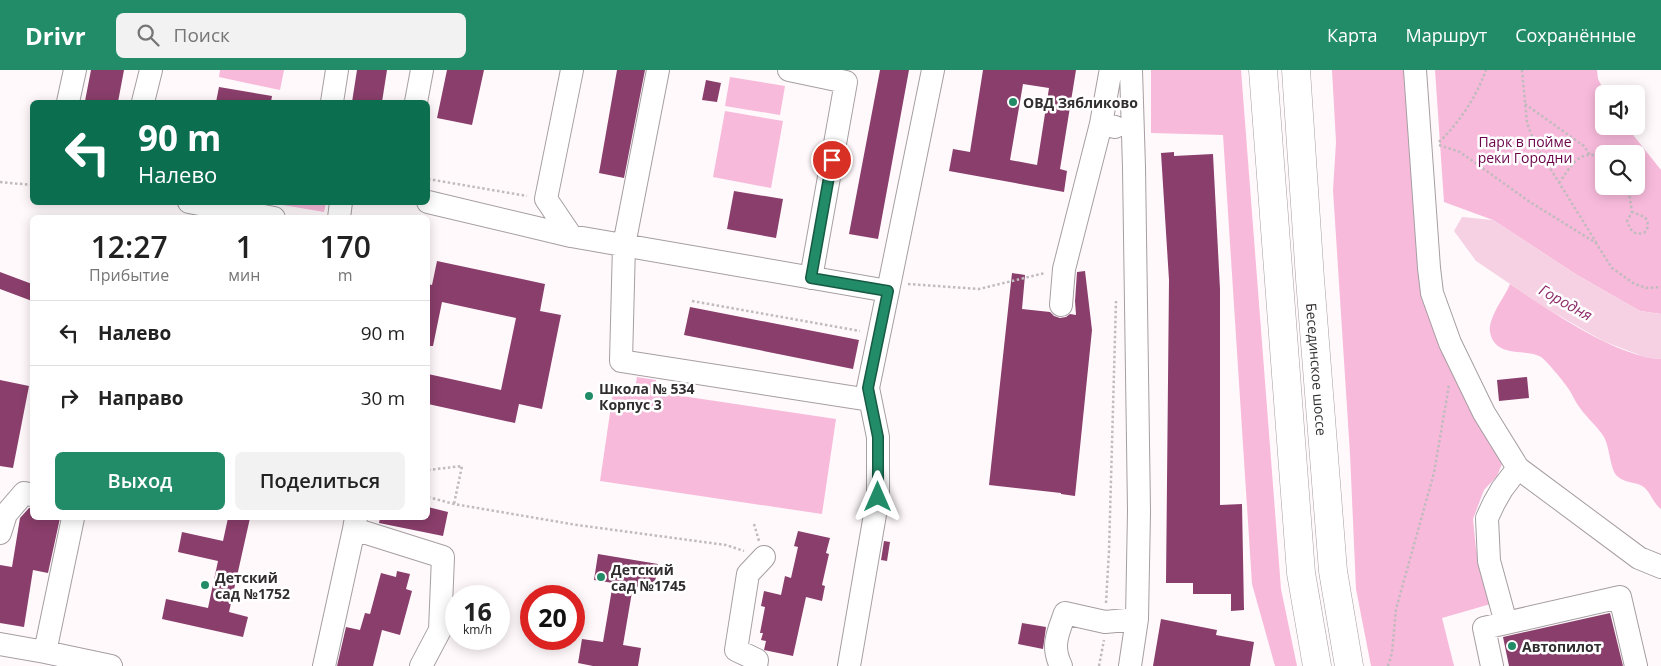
<!DOCTYPE html>
<html lang="ru">
<meta charset="utf-8">
<style>
:root{--surface:#fff;--page:#f2f2f2;--text:#222;--muted:#767676;--line:#e0e0e0;--accent:#228b68}
body{margin:0;font-family:"Open Sans",sans-serif;background:var(--page);color:var(--text);height:100vh;display:flex;flex-direction:column;font-size:19px;white-space:nowrap}
*{box-sizing:border-box;margin:0}
p{font-size:16px;color:var(--muted)}
.icon{flex:none;width:28px;height:28px;fill:none;stroke:currentColor;stroke-width:2;stroke-linecap:round;stroke-linejoin:round}
.map{position:relative;flex:1;overflow:hidden}
.panel{position:absolute;left:30px;top:145px;width:400px;height:305px;display:flex;flex-direction:column;background:var(--surface);border-radius:8px;box-shadow:0 2px 12px #0003}
.panel>*{flex:none}
.banner{position:absolute;left:30px;top:30px;width:400px;height:105px;border-radius:8px;box-shadow:0 2px 12px #0003;background:#0b6e4f;color:#fff;overflow:hidden}
.buttons{position:absolute;left:1595px;top:15px;display:grid;gap:10px}
.buttons a{display:grid;place-items:center;width:50px;height:50px;border-radius:8px;background:var(--surface);box-shadow:0 2px 12px #0003;font-size:25px}
.speed{position:absolute;left:445px;top:515px;display:flex;gap:10px;font-size:25px;font-weight:700;text-align:center}
.speed>*{display:grid;place-content:center;width:65px;height:65px;border-radius:50%;background:var(--surface);box-shadow:0 2px 12px #0003;line-height:1}
.speed small{font-size:12px;font-weight:400}
.speed .limit{border:8px solid #d22;background:#fff;color:#111}
.pin{position:absolute;display:grid;place-items:center;width:42px;height:42px;color:#fff;margin:-21px;border:2px solid #fff;border-radius:50%;box-shadow:0 1px 5px #0007}
.me{position:absolute;width:55px;margin:-28px;rotate:0deg;stroke-linejoin:round;filter:drop-shadow(0 0 4px #0008)}
.turn{display:flex;align-items:center;gap:18px;height:105px;padding:0 25px;font-size:22px}
.turn .icon{width:65px;height:65px;stroke-width:2.5}
.turn b{display:block;font-size:35px;line-height:42px}
.eta{display:flex;justify-content:space-evenly;align-items:center;height:85px;text-align:center}
.eta b{font-size:30px;font-weight:600;line-height:35px}
.primary-button{display:flex;gap:10px;margin-top:auto;padding:10px 25px}
.primary-button a{flex:1;height:58px;border-radius:8px;background:var(--accent);color:#fff;font-size:20px;font-weight:600;line-height:58px;text-align:center}
.primary-button a+a{background:var(--page);color:var(--text)}
ul{padding:0;list-style:none}
li{display:flex;align-items:center;gap:15px;height:65px;padding:0 25px;border-top:1px solid var(--line)}
li div{flex:1}
li b{display:block;font-size:19px}
li em{font-style:normal}
header{display:flex;align-items:center;gap:30px;box-sizing:border-box;height:70px;padding:0 25px;background:var(--accent);color:#fff}
header strong{font-size:24px}
nav{display:flex;gap:28px;margin-inline-start:auto;font-size:18px}
.search{width:350px;height:45px;background:var(--page);display:flex;align-items:center;gap:12px;box-sizing:border-box;padding:0 18px;border-radius:8px;color:var(--muted);font-size:19px}
.map>svg:first-child{display:block}
.green{fill:#f8badb;fill-rule:evenodd}
.water{fill:#f5d1e3}
.building{fill:#8a3e6b;fill-rule:evenodd}
.lines{fill:none;stroke-linecap:round;stroke-linejoin:round}
.minor-casing{stroke:#a59ea2;stroke-width:24}
.major-casing{stroke:#a59ea2;stroke-width:29}
.path{stroke:#c0bbbd;stroke-width:2.5;stroke-dasharray:2.5 2.5;stroke-linecap:butt}
.minor{stroke:#fff;stroke-width:22}
.major{stroke:#fff;stroke-width:28}
.route-casing{stroke:#165a44;stroke-width:12}
.route{stroke:#228b68;stroke-width:9}
.poi-dot{fill:#228b68;stroke:#fff;stroke-width:2}
.labels{text-anchor:middle;dominant-baseline:central;stroke-width:5;stroke-linejoin:round;paint-order:stroke}
.poi-label{font-size:14px;font-weight:bold;fill:#312e2f;stroke:#fff;text-anchor:start}
.park-label{font-size:14px;fill:#6b034b;stroke:#fff}
.street-label{font-size:14px;fill:#312e2f;stroke:#fff}
.water-label{font-size:15px;font-style:italic;fill:#8d2c69;stroke:#fff}
</style>
<header>
<strong>Drivr</strong>
<div class="search"><svg class="icon" aria-label="search" viewBox="0 0 24 24"><circle cx="10" cy="10" r="6"/><path d="M15 15l6 6"/></svg>Поиск</div>
<nav><a>Карта</a><a>Маршрут</a><a>Сохранённые</a></nav>
</header>
<div class="map">
<svg width="1661" height="596" viewBox="0 0 1661 596">
<rect width="100%" height="100%" fill="#fff9fc"/>
<path class="green" d="M220,0H284L280,20L219,7Z
M1151,0H1241L1281,519L1297,596H1275L1252,514L1223,65L1151,63Z
M1332,0H1409L1424,221L1502,382V394L1497,406L1484,420L1473,449L1476,479L1494,533L1442,548L1454,596H1371L1356,519L1350,384L1333,120L1336,72Z
M1435,0H1597L1598,9L1606,24H1604V56H1626L1661,100V244L1640,241L1577,205L1493,150L1444,132ZM1604,84H1636V116H1604Z
M730,7L785,16L780,45L725,36Z
M725,41L783,51L771,118L713,107Z
M271,133H326L324,142Z
M1510,214C1548,239 1615,287 1661,289V439C1654,434 1651,424 1645,418C1637,411 1625,414 1617,406C1610,399 1610,378 1604,367C1598,357 1587,348 1580,338C1575,332 1573,325 1568,318C1564,312 1546,290 1541,287C1526,278 1495,289 1490,262C1488,247 1505,227 1510,214Z
M637,307L656,310L655,322L836,349L822,444L600,411L614,316L635,319Z"/>
<path class="water" d="M1462,147L1493,150L1577,205L1640,241L1661,244V289L1647,288L1603,271L1544,237L1476,191L1454,161Z"/>
<path class="building" d="M91,0H124L118,32L85,31Z
M357,0H387L382,32H352Z
M447,0H484L472,55L437,48Z
M617,0H645L624,108L599,103Z
M880,0H909L878,169L849,164Z
M983,0H1076L1060,99L1067,101L1064,122L949,101L953,79L970,82ZM1023,14L1049,18L1037,95L1010,90Z
M706,10L721,13L717,32L702,30Z
M219,17L272,26L271,32H216Z
M1174,82V86L1213,84L1220,219V435L1242,434L1244,540L1231,541V524H1193V513H1166L1169,210L1161,83Z
M734,121L783,129L776,168L727,159Z
M437,191L545,214L540,241L561,245L542,339L519,334L515,353L428,334V304L501,320L516,248L442,232L433,276H428V214L432,215Z
M1085,201L1092,260L1075,426L1061,424V423L989,415L1012,203L1025,205L1022,239L1050,242L1054,246L1060,248L1066,247L1070,244L1076,245L1075,231L1077,202Z
M0,202L32,214V231L0,219Z
M690,237L859,270L853,299L684,265Z
M1527,307L1529,328L1499,331L1497,310Z
M0,310L29,316L13,398L0,396Z
M428,437L448,442L443,466L379,453L380,448H428Z
M29,438H32V448H60L48,503L33,500L24,557L0,553V495L12,497L20,448Z
M228,448H250L229,542L248,547L243,567L162,549L166,529L208,538L218,491L178,482L182,462L223,471Z
M798,461L830,468L826,483L829,484L822,515L825,516L822,531L806,527L793,586L764,580L766,571L761,570L763,563H760L765,537L761,536L764,521L781,525L785,506L791,508L798,477L794,476Z
M884,471L890,472L887,491L881,490Z
M598,484L658,494L654,519L633,516L623,575L641,578L638,596H593L578,593L582,569L603,572L613,513L594,510Z
M397,501L410,504L406,519L412,521L400,565L382,560L373,596H337L346,557L360,560L365,543L370,544L381,503L396,507Z
M1610,543L1623,596H1509L1503,567Z
M1161,549L1217,560L1216,565L1254,572L1250,596H1153Z
M1022,553L1046,557L1043,579L1018,574Z"/>
<g class="lines">
<defs>
<path id="minor" d="M572,0L546,129L571,166L888,221L868,318L878,367V427L849,596
M658,0L624,175L621,291L870,330
M789,0L846,12L811,208
M1415,0L1429,198L1432,223L1450,273L1484,343L1518,398L1639,488L1661,497
M1110,4L1101,54L1115,57
M68,32L75,0
M143,32L151,0
M332,32L337,0
M416,32L422,0
M189,132L274,148
M428,132L571,166
M339,148L341,132
M888,221L933,0
M1061,235L1064,199L1101,54
M356,448L354,459L443,487L440,560L421,596
M0,463L6,444L24,423L32,425
M1506,553L1489,491L1487,448L1494,433L1502,419L1518,398
M0,574L45,582L111,596
M45,582L73,448
M324,596L354,459
M756,596L757,590L736,580L748,504L764,487
M1061,596C1051,576 1058,563 1065,543L1105,552L1137,549
M1130,596L1137,549L1139,441L1134,97L1131,0
M1492,596L1484,558L1620,527L1636,596"/>
<g id="major">
<path d="M1263,0L1301,503L1317,596"/>
<path id="s1" d="M1296,0L1310,209L1333,501L1349,596"/>
</g>
</defs>
<use href="#minor" class="minor-casing"/>
<use href="#major" class="major-casing"/>
<path class="path" d="M1522,0L1527,53L1535,74L1596,172
M1525,34L1584,76L1590,85
M1439,72C1460,52 1476,27 1486,0
M1439,75L1460,82L1530,132L1596,173L1612,198L1633,213L1646,218L1661,217
M428,109L527,126
M0,112L32,115
M1559,113C1571,96 1580,77 1604,88
M1628,116L1632,142L1627,151C1631,161 1633,165 1644,163C1649,157 1649,154 1645,147L1632,142
M908,214L979,219L1045,203
M692,231L860,261
M428,400L462,396L454,434
M428,427L454,434L577,455L726,475L744,481
M754,454L759,471
M1106,533L1109,481L1116,231
M1099,596L1104,570
M1388,596L1392,583L1396,539L1434,403L1449,315"/>
<use href="#minor" class="minor"/>
<use href="#major" class="major"/>
</g>
<g class="lines">
<defs>
<path id="route" d="M832,90L811,208L888,221L868,318L878,367V427"/>
</defs>
<use href="#route" class="route-casing"/>
<use href="#route" class="route"/>
</g>
<g class="poi-dot">
<circle cx="1013" cy="32" r="5"/>
<circle cx="589" cy="326" r="5"/>
<circle cx="601" cy="507" r="5"/>
<circle cx="205" cy="515" r="5"/>
<circle cx="1512" cy="576" r="5"/>
</g>
<g class="labels">
<g class="poi-label">
<text x="1023" y="32">ОВД Зябликово</text>
<text x="599" y="318">Школа № 534<tspan x="599" dy="16">Корпус 3</tspan></text>
<text x="611" y="499">Детский<tspan x="611" dy="16">сад №1745</tspan></text>
<text x="215" y="507">Детский<tspan x="215" dy="16">сад №1752</tspan></text>
<text x="1522" y="576">Автопилот</text>
</g>
<g class="park-label">
<text x="1525" y="71">Парк в пойме<tspan x="1525" dy="16">реки Городни</tspan></text>
</g>
<g class="street-label">
<text stroke="none"><textPath href="#s1" startOffset="300">Бесединское шоссе</textPath></text>
</g>
<g class="water-label">
<text transform="translate(1566 232) rotate(29)">Городня</text>
</g>
</g>
</svg>
<div class="buttons">
<a><svg class="icon" aria-label="sound" viewBox="0 0 24 24"><path d="M4 9h4l5-4v14l-5-4H4zM17 9q2 3 0 6"/></svg></a>
<a><svg class="icon" aria-label="search" viewBox="0 0 24 24"><circle cx="10" cy="10" r="6"/><path d="M15 15l6 6"/></svg></a>
</div>
<div class="speed"><div>16<small>km/h</small></div><div class="limit">20</div></div>
<div class="pin" style="left:832px;top:90px;background:#d93025"><svg class="icon" aria-label="arrive" viewBox="0 0 24 24"><path d="M6 21V4h12l-3 4 3 4H6"/></svg></div>
<svg class="me" style="left:878px;top:427px" viewBox="-20 -20 40 40"><path d="M0-17L14 15 0 8-14 15z" fill="#228b68" stroke="#fff" stroke-width="4"/></svg>
<div class="banner">
<div class="turn"><svg class="icon" aria-label="left" viewBox="0 0 24 24"><path d="M17 20v-9H6M10 6l-5 5 5 5"/></svg><div><b>90 m</b>Налево</div></div>
</div>
<section class="panel">
<div class="eta">
<div><b>12:27</b><p>Прибытие</p></div>
<div><b>1</b><p>мин</p></div>
<div><b>170</b><p>m</p></div>
</div>
<ul>
<li><svg class="icon" aria-label="left" viewBox="0 0 24 24"><path d="M17 20v-9H6M10 6l-5 5 5 5"/></svg><div><b>Налево</b></div><em>90 m</em></li>
<li><svg class="icon" aria-label="right" viewBox="0 0 24 24"><path d="M7 20v-9h11M14 6l5 5-5 5"/></svg><div><b>Направо</b></div><em>30 m</em></li>
</ul>
<div class="primary-button"><a>Выход</a><a>Поделиться</a></div>
</section>
</div>
